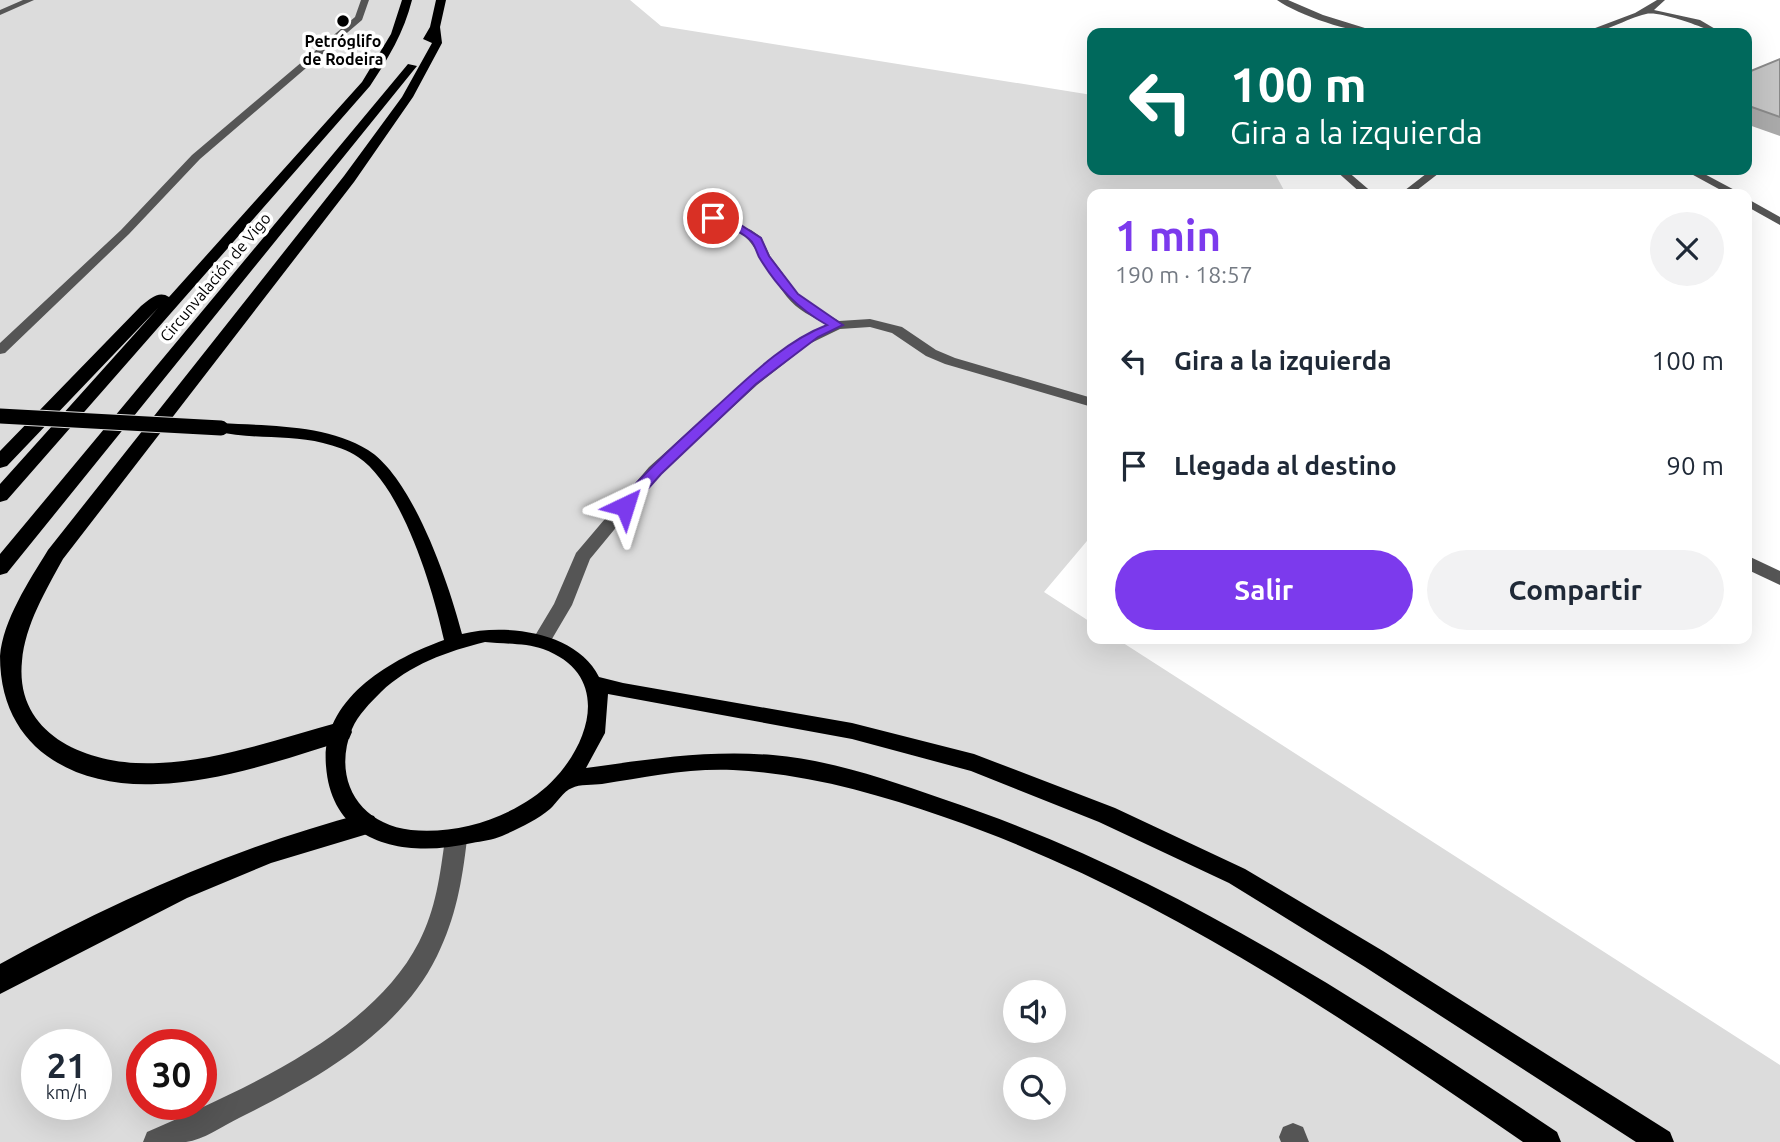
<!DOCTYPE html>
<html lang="es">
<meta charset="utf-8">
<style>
:root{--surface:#fff;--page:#f2f2f3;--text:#1f2937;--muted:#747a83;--accent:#7c3aed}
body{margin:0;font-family:Ubuntu,sans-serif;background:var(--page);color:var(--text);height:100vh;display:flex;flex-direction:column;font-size:26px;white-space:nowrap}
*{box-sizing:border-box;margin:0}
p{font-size:23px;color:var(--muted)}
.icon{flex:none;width:38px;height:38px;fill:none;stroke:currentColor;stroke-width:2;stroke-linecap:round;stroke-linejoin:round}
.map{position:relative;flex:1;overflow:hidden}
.details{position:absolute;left:1087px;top:189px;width:665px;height:455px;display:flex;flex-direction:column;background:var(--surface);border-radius:14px;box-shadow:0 7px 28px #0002}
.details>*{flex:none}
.banner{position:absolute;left:1087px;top:28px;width:665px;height:147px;border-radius:14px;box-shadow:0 7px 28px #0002;background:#00695c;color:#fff;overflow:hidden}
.buttons{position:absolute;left:1003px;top:980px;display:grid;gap:14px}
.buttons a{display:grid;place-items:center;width:63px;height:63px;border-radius:50%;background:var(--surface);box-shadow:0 7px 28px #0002;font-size:35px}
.speed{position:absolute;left:21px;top:1029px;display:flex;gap:14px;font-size:35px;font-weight:700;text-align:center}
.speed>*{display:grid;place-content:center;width:91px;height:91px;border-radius:50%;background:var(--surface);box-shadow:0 7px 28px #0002;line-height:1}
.speed small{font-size:18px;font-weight:400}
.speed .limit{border:10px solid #d22;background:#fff;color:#111}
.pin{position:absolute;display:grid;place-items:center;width:60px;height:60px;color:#fff;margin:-30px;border:4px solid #fff;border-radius:50%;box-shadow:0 2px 7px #0007}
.me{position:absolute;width:77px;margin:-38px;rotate:41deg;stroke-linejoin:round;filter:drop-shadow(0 0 5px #0008)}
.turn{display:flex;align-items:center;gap:24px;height:147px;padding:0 28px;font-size:32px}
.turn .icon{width:91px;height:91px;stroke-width:2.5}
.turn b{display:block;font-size:49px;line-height:60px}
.round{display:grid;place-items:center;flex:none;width:74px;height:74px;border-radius:37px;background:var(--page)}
.overview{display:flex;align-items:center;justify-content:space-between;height:119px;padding:0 28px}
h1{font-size:42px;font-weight:700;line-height:52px;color:var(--accent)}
.action{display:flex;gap:14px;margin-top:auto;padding:14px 28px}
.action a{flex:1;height:80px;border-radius:42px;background:var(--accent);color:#fff;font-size:28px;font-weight:700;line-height:80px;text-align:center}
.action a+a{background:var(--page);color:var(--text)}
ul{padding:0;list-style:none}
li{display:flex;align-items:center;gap:21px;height:105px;padding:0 28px}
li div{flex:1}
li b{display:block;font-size:26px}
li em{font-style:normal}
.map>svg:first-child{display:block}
.green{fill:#dcdcdc;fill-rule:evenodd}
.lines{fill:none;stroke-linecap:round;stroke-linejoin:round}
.major-casing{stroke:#dbdbdb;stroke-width:2}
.highway-casing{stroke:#dbdbdb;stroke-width:3}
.minor{fill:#555;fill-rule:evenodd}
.major{fill:#000;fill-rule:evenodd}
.highway{fill:#000;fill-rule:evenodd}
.major-bridge-casing{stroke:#dbdbdb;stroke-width:17;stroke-linecap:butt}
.major-bridge{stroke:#000;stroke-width:15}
.wall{fill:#a9a9a9}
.building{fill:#c4c4c4;stroke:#898989;stroke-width:2}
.route{fill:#7c3aed;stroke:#51269a;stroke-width:2}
.poi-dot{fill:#000;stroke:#fff;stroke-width:2.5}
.labels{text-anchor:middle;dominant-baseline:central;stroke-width:7;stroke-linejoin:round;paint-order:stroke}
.far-poi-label{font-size:16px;font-weight:bold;fill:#000;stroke:#fff}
.far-street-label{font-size:16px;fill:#000;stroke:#fff}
</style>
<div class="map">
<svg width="1780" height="1142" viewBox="0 0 1780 1142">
<rect width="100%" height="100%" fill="#fff"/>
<path class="green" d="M0,0H630L661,26L1092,95V170H1273L1286,194H1092V535L1044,592L1092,623V639H1117L1780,1065V1142H0ZM1015,992H1054V1031H1015ZM37,1045H96V1104H37ZM142,1045H201V1104H142ZM1015,1069H1054V1108H1015Z"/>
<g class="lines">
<defs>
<path id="major" d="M221,423C268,426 327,424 368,450C413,478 449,584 462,634C506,623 577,632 599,677L623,683L852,723L974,754L1115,808L1245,869L1383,951L1670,1132L1674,1142H1636L1365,967L1229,883L1099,822L971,771L852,739L608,694L605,733L586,768C652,759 705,750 773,755C831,760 888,780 943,799C1171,875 1359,1000 1557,1132L1561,1142H1523C1340,1016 1156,890 944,817C874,793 807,774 733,770C689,768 646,777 602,784C594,785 579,784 572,788C563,791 557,803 550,809C537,820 518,829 502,836C493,840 482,841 472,843C407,858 332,846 326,766C320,699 391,659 444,640C433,589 402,486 358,457C348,450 335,446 323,443C288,434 250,440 216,431L213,428ZM485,642C503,644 526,643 543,649C622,678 583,764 532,798C497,822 452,834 411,830C358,824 332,778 352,729C358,715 370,703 381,692C409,665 448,651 485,642Z"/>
<path id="highway" d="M402,0H412C404,32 388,59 370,86L7,500L0,502V484L158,308L7,466L0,468V451L141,306C150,299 159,290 169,297L362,82L391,34Z
M436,0H446L440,27L442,43L413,97L354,182L63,559C46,590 25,625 22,661C14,739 95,767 159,763C221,760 281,738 340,722L349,725L352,732L349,739C290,758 219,782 157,784C76,788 0,750 0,656C3,620 29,581 48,550L344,176L402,97L432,43L423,39L430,27Z
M408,64L417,66L7,573L0,575V554Z
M365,813L374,816L378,824L374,832L271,863L187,898L0,994V964C117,900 236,847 365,813Z"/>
</defs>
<use href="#major" class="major-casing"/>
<use href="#highway" class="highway-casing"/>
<path class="minor" d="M23,0H34L0,15V10Z
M361,0H369L362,20L200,159L129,234L5,353L0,354V343L121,230L192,155L355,17Z
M1277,0H1288L1323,15L1381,33C1354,34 1300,16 1277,0Z
M1657,0H1665L1654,10L1700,20L1717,30L1698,33L1706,29C1694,24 1658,11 1646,14C1624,19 1605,34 1582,33L1635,13Z
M1335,170H1346L1374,194H1362Z
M1431,170H1443L1412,194H1400Z
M1684,170H1697L1742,194H1728Z
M1746,198L1780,217V225L1746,206Z
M690,212L717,216L751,230L761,237L770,256L798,294L813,306L839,321L870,319L902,327L936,350L955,358L1092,398V407L945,364L926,356L892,333L870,327L840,329L809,344L757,385L661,473L590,559L572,605L549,644H535L533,639L554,604L576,553L649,467L747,379L799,338L827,325C813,317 797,310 787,297C776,284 753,241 743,235C725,224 706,222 686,217V213Z
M1746,555L1780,571V585L1746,569Z
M456,829L464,832L467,839C462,882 456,917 437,956C399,1034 313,1081 239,1118C223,1126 203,1140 186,1142C172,1142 157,1142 143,1142L147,1132C239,1091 371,1036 419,942C436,909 440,875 445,839L448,832Z
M1293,1123L1303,1127L1309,1142H1281L1279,1137L1283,1127Z"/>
<use href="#major" class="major"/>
<use href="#highway" class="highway"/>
<defs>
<path id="major-bridge" d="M0,416L221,428"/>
</defs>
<use href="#major-bridge" class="major-bridge-casing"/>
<use href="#major-bridge" class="major-bridge"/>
</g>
<path class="wall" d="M1780,59V136L1746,124V73Z"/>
<path class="building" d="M1780,59V117L1746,105V73Z"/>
<path class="route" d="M713,215L736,222L761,238L769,256L798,294L843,325L818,337L756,384L661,474L630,509H619L617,506L619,502C649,468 682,438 715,408C749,377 785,341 827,325C797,308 777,287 759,257C757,253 755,246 752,242C743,231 722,225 709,220L707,218Z"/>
<circle class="poi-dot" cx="343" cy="21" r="7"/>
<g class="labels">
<g class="far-poi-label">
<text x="343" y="41">Petróglifo<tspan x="343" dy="18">de Rodeira</tspan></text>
</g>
<g class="far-street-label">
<text transform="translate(215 277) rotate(-50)">Circunvalación de Vigo</text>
</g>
</g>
</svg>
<div class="buttons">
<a><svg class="icon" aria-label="sound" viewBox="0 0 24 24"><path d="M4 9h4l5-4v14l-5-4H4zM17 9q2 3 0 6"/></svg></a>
<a><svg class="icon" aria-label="search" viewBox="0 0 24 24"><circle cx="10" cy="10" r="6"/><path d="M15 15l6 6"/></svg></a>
</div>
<div class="speed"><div>21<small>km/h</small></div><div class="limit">30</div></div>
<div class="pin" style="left:713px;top:218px;background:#d93025"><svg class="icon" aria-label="arrive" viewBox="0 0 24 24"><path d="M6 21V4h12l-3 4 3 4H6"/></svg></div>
<svg class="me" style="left:625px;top:506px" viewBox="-20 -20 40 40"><path d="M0-17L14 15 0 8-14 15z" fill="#7c3aed" stroke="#fff" stroke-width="4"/></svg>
<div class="banner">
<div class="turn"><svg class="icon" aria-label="left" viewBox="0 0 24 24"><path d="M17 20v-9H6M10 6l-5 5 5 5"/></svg><div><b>100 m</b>Gira a la izquierda</div></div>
</div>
<section class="details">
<div class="overview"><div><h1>1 min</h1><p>190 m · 18:57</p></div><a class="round"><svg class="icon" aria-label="close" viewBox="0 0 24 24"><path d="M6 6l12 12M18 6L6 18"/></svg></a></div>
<ul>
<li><svg class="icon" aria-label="left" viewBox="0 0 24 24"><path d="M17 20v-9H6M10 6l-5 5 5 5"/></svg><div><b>Gira a la izquierda</b></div><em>100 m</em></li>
<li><svg class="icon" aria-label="arrive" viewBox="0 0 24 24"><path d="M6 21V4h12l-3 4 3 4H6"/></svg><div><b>Llegada al destino</b></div><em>90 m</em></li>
</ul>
<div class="action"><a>Salir</a><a>Compartir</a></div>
</section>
</div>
